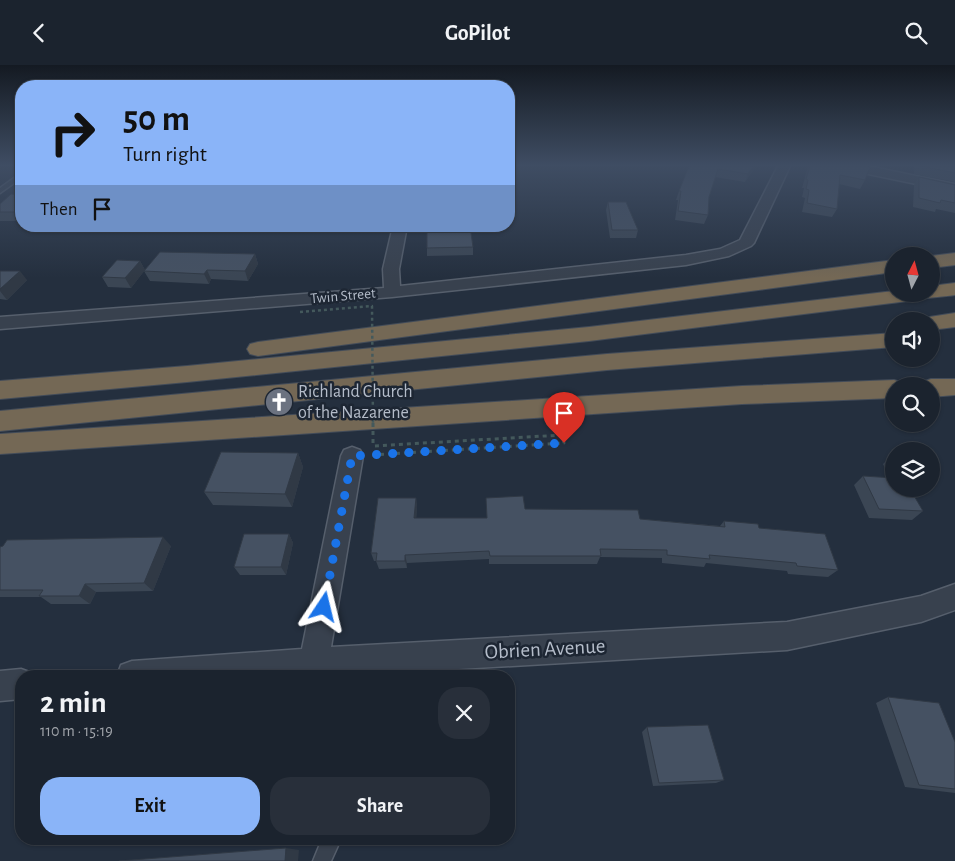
<!DOCTYPE html>
<meta charset="utf-8">
<style>
:root{--surface:#1b232e;--page:#282f3a;--text:#f1f3f6;--muted:#a0a4aa;--line:#39404a;--accent:#8ab4f8}
body{margin:0;font-family:"Alegreya Sans",sans-serif;background:var(--page);color:var(--text);height:100vh;display:flex;flex-direction:column;font-size:19px;white-space:nowrap}
*{box-sizing:border-box;margin:0}
p{font-size:16px;color:var(--muted)}
.icon{flex:none;width:28px;height:28px;fill:none;stroke:currentColor;stroke-width:2;stroke-linecap:round;stroke-linejoin:round}
.map{position:relative;flex:1;overflow:hidden}
.side{position:absolute;left:15px;top:605px;width:500px;height:175px;display:flex;flex-direction:column;background:var(--surface);border-radius:20px;box-shadow:0 1px 4px #0004,0 0 0 1px var(--line)}
.side>*{flex:none}
.hud{position:absolute;left:15px;top:15px;width:500px;height:152px;border-radius:20px;box-shadow:0 1px 4px #0004,0 0 0 1px var(--line);background:#8ab4f8;color:#111;overflow:hidden}
.needle{width:32px;rotate:6deg}
.fabs{position:absolute;left:885px;top:182px;display:grid;gap:10px}
.fabs a{display:grid;place-items:center;width:55px;height:55px;border-radius:50%;background:var(--surface);box-shadow:0 1px 4px #0004,0 0 0 1px var(--line);font-size:25px}
.pin{position:absolute;display:grid;place-items:center;width:42px;height:42px;color:#fff;margin:-51px -21px;border-radius:50% 50% 50% 0;rotate:-45deg;box-shadow:0 0 5px #0007}
.pin .icon{rotate:45deg}
.me{position:absolute;width:55px;margin:-28px;rotate:10deg;stroke-linejoin:round;filter:drop-shadow(0 0 4px #0008)}
.turn{display:flex;align-items:center;gap:18px;height:105px;padding:0 25px;font-size:22px}
.turn .icon{width:65px;height:65px;stroke-width:2.5}
.turn b{display:block;font-size:35px;line-height:42px}
.then{display:flex;align-items:center;height:48px;padding:0 25px;background:#0003;gap:10px;font-size:19px}
.round{display:grid;place-items:center;flex:none;width:52px;height:52px;border-radius:20px;background:var(--page)}
.head{display:flex;align-items:center;justify-content:space-between;height:85px;padding:0 25px}
h1{font-size:30px;font-weight:700;line-height:38px}
.primary-button{display:flex;gap:10px;margin-top:auto;padding:10px 25px}
.primary-button a{flex:1;height:58px;border-radius:20px;background:var(--accent);color:#111;font-size:20px;font-weight:700;line-height:58px;text-align:center}
.primary-button a+a{background:var(--page);color:var(--text)}
header{display:flex;justify-content:space-between;align-items:center;height:65px;padding:0 25px;background:var(--surface);font-size:22px;font-weight:700}
.map>svg:first-child{display:block}
.lines{fill:none;stroke-linecap:round;stroke-linejoin:round}
.service-casing{stroke:#565f6c;stroke-width:3}
.minor-casing{stroke:#565f6c;stroke-width:3}
.motorway-casing{stroke:#434c59;stroke-width:2}
.path{stroke:#44595c;stroke-width:3;stroke-dasharray:4 4;stroke-linecap:butt}
.service{fill:#38414e;fill-rule:evenodd}
.minor{fill:#38414e;fill-rule:evenodd}
.motorway{fill:#746855;fill-rule:evenodd}
.path-bridge-far1{stroke:#44595c;stroke-width:2.5;stroke-dasharray:3 3;stroke-linecap:butt}
.path-bridge{stroke:#44595c;stroke-width:3;stroke-dasharray:4 4;stroke-linecap:butt}
.wall{fill:#3b4654}
.shaded-wall{fill:#303945}
.building{fill:#455162;stroke:#303945}
.route{stroke:#1a73e8;stroke-width:9;stroke-dasharray:0 16.2}
.labels{text-anchor:middle;dominant-baseline:central;stroke-width:5;stroke-linejoin:round;paint-order:stroke}
.far-street-label{font-size:15px;fill:#b4bcc9;stroke:#1d2633}
.poi-label{font-size:18px;fill:#b4bcc9;stroke:#1d2633;text-anchor:start}
.near-street-label{font-size:21px;fill:#b4bcc9;stroke:#1d2633}
</style>
<header><svg class="icon" aria-label="back" viewBox="0 0 24 24"><path d="M15 5l-7 7 7 7"/></svg>GoPilot<svg class="icon" aria-label="search" viewBox="0 0 24 24"><circle cx="10" cy="10" r="6"/><path d="M15 15l6 6"/></svg></header>
<div class="map">
<svg width="955" height="796" viewBox="0 0 955 796">
<rect width="100%" height="100%" fill="#242f3e"/>
<g class="lines">
<defs>
<path id="service" d="M21,108V113L0,128V123Z
M322,774H341L331,796H313Z"/>
<path id="minor" d="M778,101H790L754,178L751,181L729,191L686,200L392,232L0,264V252L384,223L383,204L393,161H407L399,204L400,221L686,190L720,184L740,175Z
M843,101H868L955,119V127L849,105Z
M352,382L360,385L363,391L331,582L787,557L921,531L955,519V545L921,557L787,585L338,611H117L121,600L132,596L302,584L341,391L344,385Z
M21,604L32,608L33,611H21V634L0,636V606Z"/>
<path id="motorway" d="M955,188V200L931,203V191Z
M894,195V207L258,291L250,289L247,284L250,279L258,277Z
M955,218V230C941,232 928,232 916,235L589,276L187,317L0,334V316L187,301L589,262L894,226V229H931V221Z
M955,248V262L931,265V256H921L923,253Z
M894,268V282L607,305L0,366V346L607,289Z
M931,314H955V330L931,332V321H920L922,317Z
M894,315L903,318L905,321H894V333L742,339L0,389V369L742,321Z"/>
</defs>
<use href="#service" class="service-casing"/>
<use href="#minor" class="minor-casing"/>
<use href="#motorway" class="motorway-casing"/>
<path class="path" d="M372,390L564,378L562,370L373,381"/>
<use href="#service" class="service"/>
<use href="#minor" class="minor"/>
<use href="#motorway" class="motorway"/>
<path class="path-bridge-far1" d="M300,247L372,241L373,359"/>
<path class="path-bridge" d="M373,358V381"/>
</g>
<path class="wall" d="M689,101H756L745,117L715,112L709,132L708,150L704,159L675,155L678,135H676L679,126Z
M808,101H866L865,115L860,124L839,119L837,144L832,152L802,147L805,133L802,132L804,123H802Z
M914,101H955V117L914,109Z
M919,112L955,120V148L936,144L935,147L913,142L914,120Z
M21,130V156H0V139Z
M608,137L638,165L636,173H610L606,145Z
M473,182V190L427,191V183Z
M255,189L258,199L248,216L211,214L209,219L150,216L144,206L131,223L108,222L102,212L140,196L145,205Z
M0,206L27,215L7,235L0,234Z
M298,388L303,402L292,442L213,440L204,427Z
M892,390H894V424L923,446L912,455L869,453L854,420L863,411L890,413L883,399Z
M931,396L940,412L931,419Z
M416,433L417,442L416,453H487L486,433L525,444L720,461L724,456L759,463L838,505L828,512L788,509L787,506L706,498L704,502L662,498V493L600,492L597,499H489V494L407,498V503L379,504L376,496H374L371,488Z
M289,469L293,478L286,510H240L234,502Z
M171,481L153,526L96,527L90,539H51L41,532H0V482Z
M888,632L955,677V728L905,722L876,638Z
M647,662L724,715L716,718L653,721L642,667Z"/>
<path class="shaded-wall" d="M753,101H756L745,117L748,109Z
M255,189L258,199L248,216L245,206Z
M140,196L145,205L131,223L125,213Z
M207,205L211,214L209,219L204,209Z
M20,206L27,215L7,235L0,226V224Z
M298,388L303,402L292,442L285,429Z
M416,433L417,442L416,462L414,453Z
M289,469L293,478L286,510L281,502Z
M163,472L171,481L153,526L144,518Z
M405,490L407,498V503L405,496Z
M85,519L96,527L90,539L79,531Z
M286,783L299,785L298,796H285Z"/>
<path class="building" d="M689,101H753L748,109L718,104L709,132L708,150L678,146L681,126H679Z
M810,101H866L870,102L865,115L840,110L837,144L807,138L809,125L806,124L808,115L806,114Z
M921,101H955V108Z
M919,112L955,120V138L941,135L940,138L919,133Z
M11,129L21,130V147H0V139Z
M608,137H626L638,165H612Z
M427,161H470L473,182L427,183Z
M160,187L255,189L245,206L207,205L204,209L144,206Z
M117,195L140,196L125,213L102,212Z
M0,206H20L0,224Z
M221,387L298,388L285,429L204,427Z
M931,396L940,412L931,411Z
M863,411L894,413V424H910L923,446L879,444Z
M523,431L525,444L638,445L640,454L725,462L724,456L758,459L759,463L825,469L838,505L797,501L796,498L709,490L710,494L667,490V485L600,484L601,491H490L489,486L405,490V496H376L377,488H371L378,433H416L414,453H487L486,433Z
M244,469H289L281,502H234Z
M163,472L144,518L85,519L79,531H39L43,525H0V482L3,481L7,475Z
M888,632L939,638L955,677V724L919,720Z
M708,660L724,715L659,718L647,662Z
M286,783L285,796H119Z"/>
<linearGradient id="sky" x2="0" y2="1"><stop stop-color="#141a22"/><stop offset="0.47" stop-color="#3f4d63"/><stop offset="1" stop-color="#3f4d63" stop-opacity="0"/></linearGradient>
<rect width="955" height="213" fill="url(#sky)"/>
<g class="lines">
<path class="route" d="M324,542L352,391L564,378"/>
</g>
<defs>
<symbol id="church-disc" viewBox="-11 -11 22 22"><circle r="9.5" fill="#6b7280" stroke="#1d2633"/><path d="M-1.2-6h2.4v3.5h3.3v2.4h-3.3V6h-2.4V-.1h-3.3v-2.4h3.3Z" fill="#fff"/></symbol>
</defs>
<g fill-rule="evenodd">
<use href="#church-disc" x="263" y="321" width="32" height="32"/>
</g>
<g class="labels">
<g class="far-street-label">
<text transform="translate(343 231) rotate(-5)">Twin Street</text>
</g>
<g class="poi-label">
<text x="298" y="327">Richland Church<tspan x="298" dy="21">of the Nazarene</tspan></text>
</g>
<g class="near-street-label">
<text transform="translate(545 584) rotate(-3)">Obrien Avenue</text>
</g>
</g>
</svg>
<div class="fabs">
<a><svg class="needle" viewBox="-14 -14 28 28"><path d="M0-13l5 13h-10z" fill="#e53935"/><path d="M0 13l5-13h-10z" fill="#a0a4aa"/></svg></a>
<a><svg class="icon" aria-label="sound" viewBox="0 0 24 24"><path d="M4 9h4l5-4v14l-5-4H4zM17 9q2 3 0 6"/></svg></a>
<a><svg class="icon" aria-label="search" viewBox="0 0 24 24"><circle cx="10" cy="10" r="6"/><path d="M15 15l6 6"/></svg></a>
<a><svg class="icon" aria-label="layers" viewBox="0 0 24 24"><path d="M12 4l9 5-9 5-9-5zM3 14l9 5 9-5"/></svg></a>
</div>
<div class="pin" style="left:564px;top:378px;background:#d93025"><svg class="icon" aria-label="arrive" viewBox="0 0 24 24"><path d="M6 21V4h12l-3 4 3 4H6"/></svg></div>
<svg class="me" style="left:324px;top:542px" viewBox="-20 -20 40 40"><path d="M0-17L14 15 0 8-14 15z" fill="#1a73e8" stroke="#fff" stroke-width="4"/></svg>
<div class="hud">
<div class="turn"><svg class="icon" aria-label="right" viewBox="0 0 24 24"><path d="M7 20v-9h11M14 6l5 5-5 5"/></svg><div><b>50 m</b>Turn right</div></div>
<div class="then">Then<svg class="icon" aria-label="arrive" viewBox="0 0 24 24"><path d="M6 21V4h12l-3 4 3 4H6"/></svg></div>
</div>
<section class="side">
<div class="head"><div><h1>2 min</h1><p>110 m · 15:19</p></div><a class="round"><svg class="icon" aria-label="close" viewBox="0 0 24 24"><path d="M6 6l12 12M18 6L6 18"/></svg></a></div>
<div class="primary-button"><a>Exit</a><a>Share</a></div>
</section>
</div>
